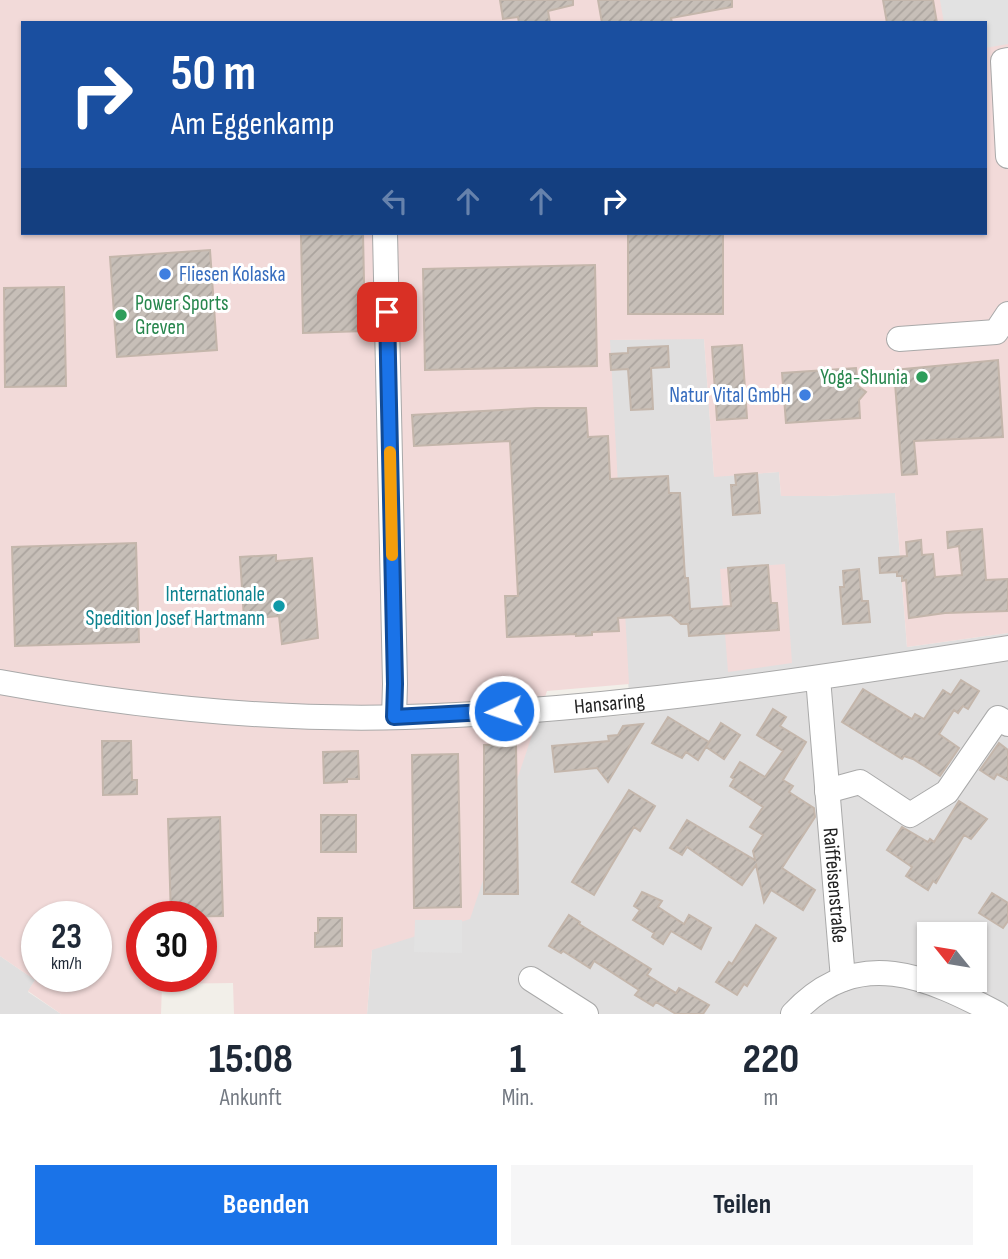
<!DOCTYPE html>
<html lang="de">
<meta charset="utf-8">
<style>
:root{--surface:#fff;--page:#f6f6f7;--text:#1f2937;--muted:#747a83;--accent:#1a73e8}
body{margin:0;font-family:"Sofia Sans Condensed",sans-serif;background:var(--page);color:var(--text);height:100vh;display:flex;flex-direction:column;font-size:26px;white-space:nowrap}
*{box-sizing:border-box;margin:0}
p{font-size:23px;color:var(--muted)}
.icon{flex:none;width:38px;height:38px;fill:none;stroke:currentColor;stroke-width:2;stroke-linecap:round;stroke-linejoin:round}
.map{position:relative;height:1014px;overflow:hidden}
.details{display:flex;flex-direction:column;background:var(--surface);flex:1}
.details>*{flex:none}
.hud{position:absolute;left:21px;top:21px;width:966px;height:214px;border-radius:0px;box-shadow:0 2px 5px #0004;background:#1a4fa0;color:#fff;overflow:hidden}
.needle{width:46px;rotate:300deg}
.buttons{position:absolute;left:917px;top:922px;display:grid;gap:14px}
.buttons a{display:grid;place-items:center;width:70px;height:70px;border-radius:0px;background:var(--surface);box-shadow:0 2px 5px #0004;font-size:35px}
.speed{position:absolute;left:21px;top:901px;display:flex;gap:14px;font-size:35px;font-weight:700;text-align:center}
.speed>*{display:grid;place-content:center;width:91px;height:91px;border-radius:50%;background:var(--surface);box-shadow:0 2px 5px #0004;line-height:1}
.speed small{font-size:18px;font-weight:400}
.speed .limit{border:10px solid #d22;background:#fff;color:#111}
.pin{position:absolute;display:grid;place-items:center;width:60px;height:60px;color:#fff;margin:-30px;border-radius:14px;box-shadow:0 4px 10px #0006}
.me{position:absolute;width:77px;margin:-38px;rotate:267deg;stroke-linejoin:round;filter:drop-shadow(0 0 5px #0008)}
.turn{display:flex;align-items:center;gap:24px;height:147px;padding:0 35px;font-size:32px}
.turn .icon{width:91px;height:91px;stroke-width:2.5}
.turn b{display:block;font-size:49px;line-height:60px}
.lanes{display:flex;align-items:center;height:66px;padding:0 35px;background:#0003;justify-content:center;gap:35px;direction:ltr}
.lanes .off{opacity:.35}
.eta{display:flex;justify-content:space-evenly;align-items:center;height:119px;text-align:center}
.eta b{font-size:42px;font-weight:700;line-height:49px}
.cta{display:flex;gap:14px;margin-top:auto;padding:14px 35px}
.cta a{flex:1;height:80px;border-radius:0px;background:var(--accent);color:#fff;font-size:28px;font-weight:700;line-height:80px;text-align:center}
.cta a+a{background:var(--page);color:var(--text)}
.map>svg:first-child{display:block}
.residential{fill:#e0dfdf;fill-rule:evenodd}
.commercial{fill:#f2dad9;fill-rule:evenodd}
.parking{fill:#e2e2e2}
.building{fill:url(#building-hatch);stroke:#c4b6ab;stroke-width:2}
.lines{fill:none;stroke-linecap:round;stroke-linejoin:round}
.minor-casing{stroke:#a9a9a9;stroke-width:26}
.minor{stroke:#fff;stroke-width:24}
.route-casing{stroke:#114b97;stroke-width:18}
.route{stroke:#1a73e8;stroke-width:12}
.slow{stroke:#f59e0b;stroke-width:12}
.shop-dot{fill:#3f7fe0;stroke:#fff;stroke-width:2.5}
.leisure-dot{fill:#2e9e5b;stroke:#fff;stroke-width:2.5}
.culture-dot{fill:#0f9aa8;stroke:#fff;stroke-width:2.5}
.labels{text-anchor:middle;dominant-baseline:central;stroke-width:6;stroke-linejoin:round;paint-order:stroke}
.shop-label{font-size:21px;fill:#366cbe;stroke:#fff;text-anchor:start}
.leisure-label{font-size:21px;fill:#27864d;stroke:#fff;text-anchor:start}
.culture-label{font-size:21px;fill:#0d838f;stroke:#fff;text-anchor:end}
.street-label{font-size:21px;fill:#222;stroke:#fff}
</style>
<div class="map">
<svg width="1008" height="1014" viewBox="0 0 1008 1014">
<defs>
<pattern id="building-hatch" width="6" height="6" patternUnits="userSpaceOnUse" patternTransform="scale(1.75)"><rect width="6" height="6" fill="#c7bfb8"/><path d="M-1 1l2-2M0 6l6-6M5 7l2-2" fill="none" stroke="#aba49e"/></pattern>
</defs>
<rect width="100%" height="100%" fill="#f2efe9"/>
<path class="residential" d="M704,338L714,476L779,472L781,496H826L895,492L907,647L1008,633V1014H367L372,950L467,727L630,715L609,340ZM929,934H975V980H929Z
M0,956L35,980L28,992L61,1014H0Z"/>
<path class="commercial" d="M0,0H1008V633L907,647L895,493L826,496H781L779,472L714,477L704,339L610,340L629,684L547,691L470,919L372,950L367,1014H234L233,983L162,984L161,1014H61L28,991L35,980L0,956ZM23,23H985V233H23ZM37,917H96V976H37ZM142,917H201V976H142Z
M785,564L792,663L728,672L720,569Z"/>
<path class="parking" d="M940,0H1008V44L985,48V23H944Z
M415,920H462V953L414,952Z"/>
<path class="building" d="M500,0H573V5L548,11L550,23H519L518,17L503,19Z
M598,0H732V7L671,18L672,23H602Z
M883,0H933L937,23H887Z
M363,233L365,331L303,333L301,235Z
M628,233H723V314H628Z
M210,250L217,350L117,357L110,257Z
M595,265L597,366L425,370L423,269Z
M64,287L66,386L5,387L4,288Z
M742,345L747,418L717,420L712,347Z
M668,346L669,367L651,368L653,409L631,410L628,369L611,370L610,354L628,353V348Z
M998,360L1003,437L914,441L917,474L902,475L894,370Z
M856,368L858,386L866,392L859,400L860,418L786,423L782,373Z
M536,408H586L588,437L608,436L610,479L668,476L669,493H680L685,578H688L690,609L731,606L728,568L768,565L771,603H777L779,630L689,636L688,624H681L671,615L618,618L619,631L592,632V635L576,636V634L507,637L505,596H518L510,441L414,446L412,415Z
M757,473L760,513L733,515L731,485H736L735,475Z
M982,529L986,580L1008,579V611L945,613L909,618L906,580L902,581V576H897V572L880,573L879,558L907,556L906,542L921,540L922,555L933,554L935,577L962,575L959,546L948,548L947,532Z
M136,543L139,642L15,646L12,547Z
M276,555V561L312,558L318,638L282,644L279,616L244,619L240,557Z
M859,569L862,601H868L870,622L843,624L840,587H844L843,571Z
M961,680L979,691L968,709L963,706L958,713L954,710L939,734L959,748L940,776L913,759L904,756L902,759L842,722L863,689L912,719L915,714L924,719L943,690L951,695Z
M773,709L786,717L780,726L806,742L783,780L793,786L789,792L814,808L815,817L782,868L815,890L803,910L771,890L764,902L756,865L742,885L687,847L682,855L670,848L687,820L755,860L753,851L763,835L750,827L763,807L730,786L734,779L731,777L740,762L765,777L783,751L757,735Z
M668,717L709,742L698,760L686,752L682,758L652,743Z
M721,723L740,735L724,759L706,747Z
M643,724L608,782L597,768L555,772L552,746L609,741L608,736L618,735L623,726Z
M102,741H131L132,780H137V794L103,795Z
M999,743L1008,750V780L997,774L994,779L980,770Z
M516,744L518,894H484V745Z
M358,751L359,779H347V782L324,783L323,752Z
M458,754L461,907L414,908L412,755Z
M629,790L655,806L640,831L634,827L594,895L572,882Z
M959,801L987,819L971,839L964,835L936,883L933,881L928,890L906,876L912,867L887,850L902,827L928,842L930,839L934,842Z
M321,815H356V852H321Z
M220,817L223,916L171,917L168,819Z
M642,892L662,901L658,907L684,924L689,915L711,928L701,949L671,931L663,944L652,937L654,933L633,920L640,910L634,906Z
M992,893L1008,903V921L1003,928L979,913Z
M569,915L580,922L579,924L651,969L647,975L676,993L679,988L709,1005L703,1014H676L656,1002L653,1006L635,995L639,990L594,961L590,968L563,951L561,953L549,946Z
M318,918H342V946L315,947V933H318Z
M756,925L776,938L747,986L744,984L737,995L716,982L729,962L732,964Z"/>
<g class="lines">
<defs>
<g id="minor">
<path d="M1008,60L1003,61L1008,156"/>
<path d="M385,233L395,684L394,717"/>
<path d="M899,339L996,332L1008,314"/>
<path id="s1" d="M818,678L843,979"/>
<path id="s2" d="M0,682C132,706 270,721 405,717C607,711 808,680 1008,648"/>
<path d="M827,791L860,782L910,815L947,792L998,718L1008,724"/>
<path d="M531,979L586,1014"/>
<path d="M793,1014C858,944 928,977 998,1014"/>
</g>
</defs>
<use href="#minor" class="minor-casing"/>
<use href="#minor" class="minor"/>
</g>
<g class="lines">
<defs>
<path id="route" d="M387,312L395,684L394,717L504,711"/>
</defs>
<use href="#route" class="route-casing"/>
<use href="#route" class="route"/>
<path class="slow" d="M390,452L392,555"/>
</g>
<g class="shop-dot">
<circle cx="165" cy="274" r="7"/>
<circle cx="805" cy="395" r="7"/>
</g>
<g class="leisure-dot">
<circle cx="121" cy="315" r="7"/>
<circle cx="922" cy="377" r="7"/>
</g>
<circle class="culture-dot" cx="279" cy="606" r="7"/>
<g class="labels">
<g class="shop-label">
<text x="179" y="274">Fliesen Kolaska</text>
<text x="791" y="395" text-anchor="end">Natur Vital GmbH</text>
</g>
<g class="leisure-label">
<text x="135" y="303">Power Sports<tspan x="135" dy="24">Greven</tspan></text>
<text x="908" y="377" text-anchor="end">Yoga-Shunia</text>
</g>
<g class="culture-label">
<text x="265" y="594">Internationale<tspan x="265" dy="24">Spedition Josef Hartmann</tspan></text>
</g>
<g class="street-label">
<text stroke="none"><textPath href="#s2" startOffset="612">Hansaring</textPath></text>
<text stroke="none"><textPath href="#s1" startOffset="208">Raiffeisenstraße</textPath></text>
</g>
</g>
</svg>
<div class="buttons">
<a><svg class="needle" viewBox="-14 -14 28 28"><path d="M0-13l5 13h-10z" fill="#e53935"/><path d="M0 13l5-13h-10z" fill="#747a83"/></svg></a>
</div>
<div class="speed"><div>23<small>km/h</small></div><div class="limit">30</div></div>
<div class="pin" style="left:387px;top:312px;background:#d93025"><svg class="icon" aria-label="arrive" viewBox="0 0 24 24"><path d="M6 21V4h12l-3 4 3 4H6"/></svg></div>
<svg class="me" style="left:504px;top:711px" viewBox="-20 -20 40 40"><circle r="17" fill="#1a73e8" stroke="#fff" stroke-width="3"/><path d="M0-11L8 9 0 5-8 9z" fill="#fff"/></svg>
<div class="hud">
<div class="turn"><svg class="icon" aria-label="right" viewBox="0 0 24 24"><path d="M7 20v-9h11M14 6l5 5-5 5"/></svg><div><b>50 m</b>Am Eggenkamp</div></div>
<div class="lanes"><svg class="icon off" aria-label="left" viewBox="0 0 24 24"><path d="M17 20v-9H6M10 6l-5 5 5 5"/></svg><svg class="icon off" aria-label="ahead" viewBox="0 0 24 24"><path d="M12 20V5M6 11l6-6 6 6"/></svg><svg class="icon off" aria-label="ahead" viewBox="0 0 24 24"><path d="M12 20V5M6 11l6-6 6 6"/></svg><svg class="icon" aria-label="right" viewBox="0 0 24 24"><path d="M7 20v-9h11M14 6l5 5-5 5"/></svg></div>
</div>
</div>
<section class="details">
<div class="eta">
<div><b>15:08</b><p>Ankunft</p></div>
<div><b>1</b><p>Min.</p></div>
<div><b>220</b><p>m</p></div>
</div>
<div class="cta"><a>Beenden</a><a>Teilen</a></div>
</section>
